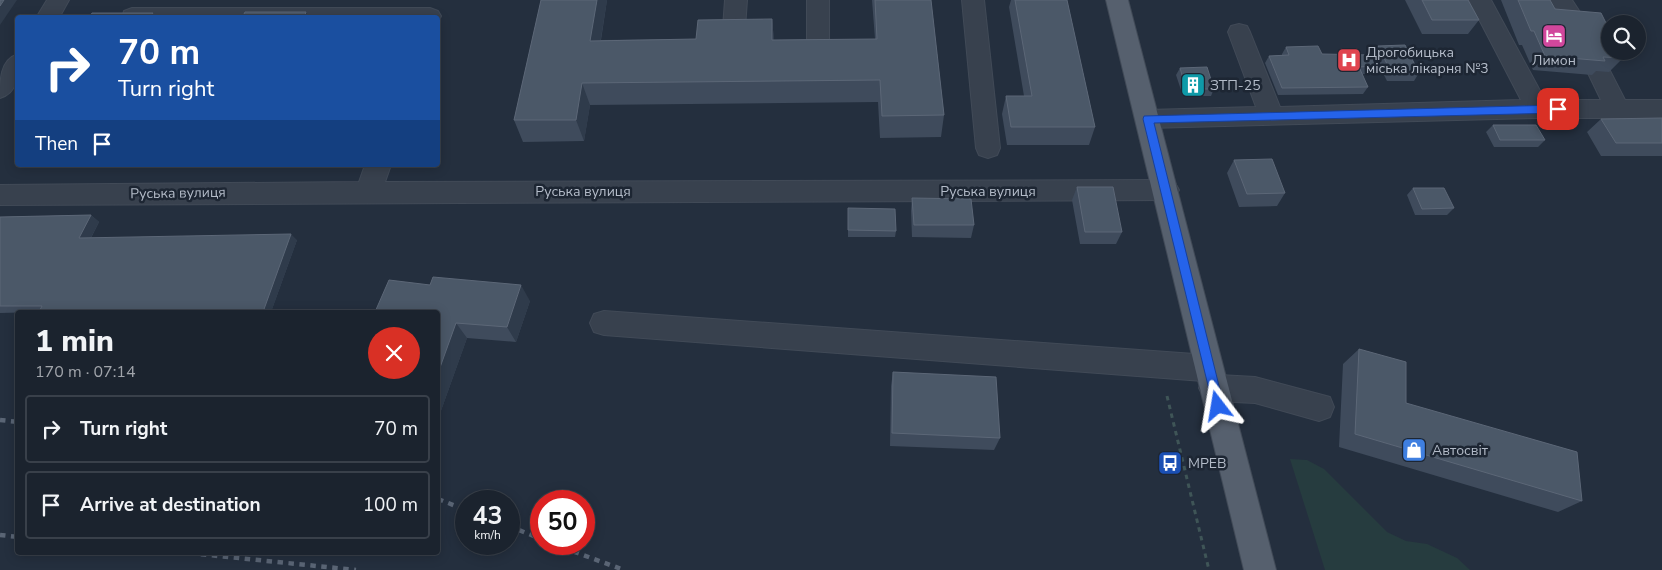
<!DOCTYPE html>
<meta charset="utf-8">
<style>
:root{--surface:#1b232e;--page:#242b36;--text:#f1f3f6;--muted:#a0a4aa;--line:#39404a}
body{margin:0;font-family:"Nunito Sans",sans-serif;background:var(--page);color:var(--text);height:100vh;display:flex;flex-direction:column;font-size:19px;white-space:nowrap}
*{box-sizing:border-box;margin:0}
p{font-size:16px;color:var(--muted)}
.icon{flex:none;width:28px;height:28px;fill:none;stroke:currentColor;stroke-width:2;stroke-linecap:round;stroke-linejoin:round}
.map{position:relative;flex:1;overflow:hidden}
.side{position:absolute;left:15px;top:310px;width:425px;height:245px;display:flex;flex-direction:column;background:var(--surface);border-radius:5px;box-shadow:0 2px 12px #0003,0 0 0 1px var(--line)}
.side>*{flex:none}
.top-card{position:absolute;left:15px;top:15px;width:425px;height:152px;border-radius:5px;box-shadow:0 2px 12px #0003,0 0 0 1px var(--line);background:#1a4fa0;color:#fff;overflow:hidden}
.fabs{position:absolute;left:1601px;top:15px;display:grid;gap:10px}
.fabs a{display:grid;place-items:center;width:45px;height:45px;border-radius:50%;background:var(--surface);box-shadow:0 2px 12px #0003,0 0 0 1px var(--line);font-size:25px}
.speed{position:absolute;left:455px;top:490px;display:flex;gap:10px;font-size:25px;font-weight:700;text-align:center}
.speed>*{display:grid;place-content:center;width:65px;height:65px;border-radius:50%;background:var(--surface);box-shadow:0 2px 12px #0003,0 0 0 1px var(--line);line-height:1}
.speed small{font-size:12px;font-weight:400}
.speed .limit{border:8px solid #d22;background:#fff;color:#111}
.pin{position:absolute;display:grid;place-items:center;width:42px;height:42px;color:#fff;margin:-21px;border-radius:10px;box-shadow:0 2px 8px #0006}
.me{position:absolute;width:55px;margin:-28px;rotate:346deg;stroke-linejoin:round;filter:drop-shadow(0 0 4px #0008)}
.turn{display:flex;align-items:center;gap:18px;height:105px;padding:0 20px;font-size:22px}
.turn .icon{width:65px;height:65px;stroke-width:2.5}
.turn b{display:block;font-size:35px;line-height:42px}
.then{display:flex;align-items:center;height:48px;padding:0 20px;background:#0003;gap:10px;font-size:19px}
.round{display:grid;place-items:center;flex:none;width:52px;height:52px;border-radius:26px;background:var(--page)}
.summary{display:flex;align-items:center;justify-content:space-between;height:85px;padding:0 20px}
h1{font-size:30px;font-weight:800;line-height:38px}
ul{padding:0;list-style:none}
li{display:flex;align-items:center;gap:15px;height:68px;margin:0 10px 8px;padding:0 10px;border:2px solid var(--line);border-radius:5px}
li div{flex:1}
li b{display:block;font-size:19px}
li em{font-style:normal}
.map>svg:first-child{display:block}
.green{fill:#263c3f}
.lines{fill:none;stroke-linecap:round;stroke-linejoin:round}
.minor-casing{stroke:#414a57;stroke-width:2}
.major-casing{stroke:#414a57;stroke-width:2}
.path{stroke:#3f5557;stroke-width:3;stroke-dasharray:4.5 4.5;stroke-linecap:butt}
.minor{fill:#38414e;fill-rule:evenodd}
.major{fill:#56606e;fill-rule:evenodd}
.rail{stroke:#5a6575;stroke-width:4.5;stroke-dasharray:5.5 5.5;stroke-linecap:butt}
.wall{fill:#3f4b5c}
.shaded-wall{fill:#2f3b4b}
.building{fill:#4b5868;stroke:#5c6777}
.route{fill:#2563eb;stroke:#184099}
.labels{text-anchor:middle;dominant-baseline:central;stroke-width:5;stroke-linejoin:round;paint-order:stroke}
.poi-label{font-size:14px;fill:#b4bcc9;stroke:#1d2633;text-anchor:start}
.street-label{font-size:14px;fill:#b4bcc9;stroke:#1d2633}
</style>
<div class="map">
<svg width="1662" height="570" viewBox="0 0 1662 570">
<rect width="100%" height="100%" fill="#242f3e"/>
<path class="green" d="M1290,459L1307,460L1324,469L1387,532L1406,541L1427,544L1457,558L1470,570H1325Z"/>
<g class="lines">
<defs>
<path id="minor" d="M47,0H69L59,18H36Z
M725,0H747L745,28L742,34L734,36L726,34L723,28Z
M807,0H829V45L826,51L818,53L810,51L807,45Z
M962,0H984L1000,148L997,155L988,158L979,155L976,148Z
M1469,0H1491L1545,100H1601L1587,71L1591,65L1599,63L1607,65L1625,100H1662V118H1538L1148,128L1139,125L1136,119L1139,113L1148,110L1256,107L1228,32L1231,26L1239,24L1247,26L1250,32L1280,107L1521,100Z
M1550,0H1572L1589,26L1586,32L1578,34L1570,32Z
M132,8H430L438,11L441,16L438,22V18H122L124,11Z
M18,54C18,72 20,92 0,98C0,80 0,60 18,54Z
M365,165H391L385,182L1166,180L1175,183L1179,190L1175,197L1166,200L0,205V185L359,182Z
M604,311L1208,355L1218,359L1223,368L1219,375L1255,377L1330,397L1334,407L1330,417L1319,421L1255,403L1214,401L1204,397L1199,388L1203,381L604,335L594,332L590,323L594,314Z"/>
<path id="major" d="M1106,0H1128L1276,570H1244Z"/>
</defs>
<use href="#minor" class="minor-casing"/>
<use href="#major" class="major-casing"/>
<path class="path" d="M1167,396L1209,570"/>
<use href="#minor" class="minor"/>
<use href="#major" class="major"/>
<path class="rail" d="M0,420L18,422
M438,499L466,510
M509,526L541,539
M0,535L18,537
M553,544L624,570
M179,552L356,570"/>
</g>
<path class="wall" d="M541,0H607L601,40L696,39L772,19L774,40L875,39L872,0H931L944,115L941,137L880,138L878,102L590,105L584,141L523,142L514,120Z
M1011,0H1067L1095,127L1089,145H1007L1002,114L1006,96H1024L1009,7Z
M1405,0H1468L1479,20L1468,34H1422Z
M1501,0H1550L1555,9L1623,58L1609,72L1596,71L1592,75L1533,70L1522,45H1519Z
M1378,46L1419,73L1414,81H1387L1373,53Z
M1286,47L1322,54L1376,66L1371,74H1362L1368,87L1363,94L1278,95L1265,63L1269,56L1282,55V54Z
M1180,68L1214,89L1211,96H1183L1176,75Z
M1662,118V156H1601L1587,132L1601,119Z
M1493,125L1545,140L1538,147H1494L1486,132Z
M1234,160L1285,193L1277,206L1239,207L1227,173Z
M1077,187L1122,232L1116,244H1080L1072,200Z
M1413,188L1454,208L1447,215H1415L1407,195Z
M912,198L974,225L971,238L912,237L911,211Z
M848,208L896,231L895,237H848Z
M91,215L99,222L91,238L297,240L271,312H39L0,313V217Z
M530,301L516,342L467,338L438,419V312Z
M1359,349L1406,403L1582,501L1558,512L1339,447L1343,364Z
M893,372L1000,438L994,450L890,446L891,386Z"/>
<path class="shaded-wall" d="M4,0H17L0,25V6Z
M597,0H607L597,63L590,41Z
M306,12L310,18H304Z
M153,13L157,18H150Z
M772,19L774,42L772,40Z
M582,83L590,105L584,141L576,120Z
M91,215L99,222L87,245L79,238Z
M291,234L297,240L271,312H263Z
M521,285L530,301L516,342L507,327Z
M456,323L467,338L438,419V373Z"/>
<path class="building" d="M0,0H4L0,6Z
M541,0H597L590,41L696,39L698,20L772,19V40L877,39L875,0H931L944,115L882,116L880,80L582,83L576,120H514Z
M1015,0H1067L1095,127H1011L1006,96H1032Z
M1422,0H1468L1479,20H1432Z
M1518,0H1550L1555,9L1601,13L1610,31V51H1620L1623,58L1603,57L1605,61L1545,56L1534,31H1531Z
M245,12H306L304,18H242Z
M92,13H153L150,18H89Z
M1405,45L1419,73L1392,74L1378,46Z
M1318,46L1322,54L1371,55L1376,66L1359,67L1368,87L1282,88L1269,56L1289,55L1286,47Z
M1207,67L1214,89H1186L1180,68Z
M1662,118V143H1616L1601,119Z
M1493,125H1536L1545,140H1500Z
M1272,159L1285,193L1247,194L1234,160Z
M1077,187H1113L1122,232H1085Z
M1413,188H1444L1454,208L1422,209Z
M912,198L971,199L974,225H914Z
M848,208L895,209L896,231L848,230Z
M91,215L79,238L291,234L263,312H39L42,306H0V217Z
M433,277L521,285L507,327L456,323L438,373V312H375L389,280L430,285Z
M1359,349L1406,362V403L1577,452L1582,501L1355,434Z
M893,372L996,377L1000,438L892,433Z"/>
<path class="route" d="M1558,105L1562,109L1558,113L1154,123L1224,406L1222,410L1218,412L1214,410L1143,119L1144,116Z"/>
<defs>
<symbol id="hotel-square" viewBox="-11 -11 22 22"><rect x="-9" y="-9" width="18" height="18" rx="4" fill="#d1479c" stroke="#1d2633"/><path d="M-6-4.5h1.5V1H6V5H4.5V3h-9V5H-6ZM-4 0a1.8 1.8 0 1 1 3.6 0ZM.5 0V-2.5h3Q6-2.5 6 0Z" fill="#fff"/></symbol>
<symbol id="hospital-square" viewBox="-11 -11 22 22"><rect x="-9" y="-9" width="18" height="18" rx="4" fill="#e0444e" stroke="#1d2633"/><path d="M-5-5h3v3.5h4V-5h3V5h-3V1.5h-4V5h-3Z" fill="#fff"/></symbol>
<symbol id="building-square" viewBox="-11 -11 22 22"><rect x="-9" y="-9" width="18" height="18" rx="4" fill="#0f9aa8" stroke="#1d2633"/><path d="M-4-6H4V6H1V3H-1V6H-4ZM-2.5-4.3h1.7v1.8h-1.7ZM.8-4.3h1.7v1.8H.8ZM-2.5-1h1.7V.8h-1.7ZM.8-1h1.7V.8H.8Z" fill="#fff"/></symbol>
<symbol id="shop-square" viewBox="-11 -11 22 22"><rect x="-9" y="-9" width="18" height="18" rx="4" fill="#3f7fe0" stroke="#1d2633"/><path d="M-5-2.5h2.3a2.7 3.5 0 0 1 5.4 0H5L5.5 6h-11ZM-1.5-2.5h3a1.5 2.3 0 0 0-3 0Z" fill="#fff"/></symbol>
<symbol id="bus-square" viewBox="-11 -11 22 22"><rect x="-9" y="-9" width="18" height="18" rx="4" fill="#1a4fb4" stroke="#1d2633"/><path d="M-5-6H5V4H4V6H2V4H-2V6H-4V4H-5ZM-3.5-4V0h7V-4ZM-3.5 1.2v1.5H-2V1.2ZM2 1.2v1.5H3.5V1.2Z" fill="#fff"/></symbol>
</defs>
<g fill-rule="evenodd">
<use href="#hotel-square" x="1540" y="22" width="28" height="28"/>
<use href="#hospital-square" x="1335" y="46" width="28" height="28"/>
<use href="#building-square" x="1179" y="71" width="28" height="28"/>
<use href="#shop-square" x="1400" y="436" width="28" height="28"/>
<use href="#bus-square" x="1156" y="449" width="28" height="28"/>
</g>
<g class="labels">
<g class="poi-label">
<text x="1366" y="52">Дрогобицька<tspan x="1366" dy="16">міська лікарня №3</tspan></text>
<text x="1554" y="60" text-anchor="middle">Лимон</text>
<text x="1210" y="85">ЗТП-25</text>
<text x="1432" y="450">Автосвіт</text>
<text x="1188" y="463">МРЕВ</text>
</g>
<g class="street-label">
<text x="583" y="191">Руська вулиця</text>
<text x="988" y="191">Руська вулиця</text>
<text transform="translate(178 193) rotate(-1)">Руська вулиця</text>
</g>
</g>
</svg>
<div class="fabs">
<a><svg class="icon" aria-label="search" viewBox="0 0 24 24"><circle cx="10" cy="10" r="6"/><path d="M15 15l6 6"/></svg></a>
</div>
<div class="speed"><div>43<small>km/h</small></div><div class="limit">50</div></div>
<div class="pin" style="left:1558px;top:109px;background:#d93025"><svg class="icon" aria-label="arrive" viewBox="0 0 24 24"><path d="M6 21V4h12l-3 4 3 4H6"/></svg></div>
<svg class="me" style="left:1218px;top:406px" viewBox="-20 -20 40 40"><path d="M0-17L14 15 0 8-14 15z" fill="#2563eb" stroke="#fff" stroke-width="4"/></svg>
<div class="top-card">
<div class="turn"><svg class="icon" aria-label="right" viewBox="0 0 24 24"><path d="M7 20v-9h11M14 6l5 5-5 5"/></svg><div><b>70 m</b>Turn right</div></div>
<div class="then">Then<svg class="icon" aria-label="arrive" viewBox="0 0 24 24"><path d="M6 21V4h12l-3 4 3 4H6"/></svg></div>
</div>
<section class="side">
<div class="summary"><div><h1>1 min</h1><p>170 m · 07:14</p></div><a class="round" style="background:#d93025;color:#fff"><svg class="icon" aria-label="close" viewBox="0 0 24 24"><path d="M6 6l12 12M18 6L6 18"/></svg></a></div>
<ul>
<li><svg class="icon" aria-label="right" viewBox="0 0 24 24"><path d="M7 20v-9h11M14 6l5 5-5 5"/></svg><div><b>Turn right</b></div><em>70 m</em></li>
<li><svg class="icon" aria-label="arrive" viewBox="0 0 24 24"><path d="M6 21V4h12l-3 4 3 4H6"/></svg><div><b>Arrive at destination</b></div><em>100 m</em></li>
</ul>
</section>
</div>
